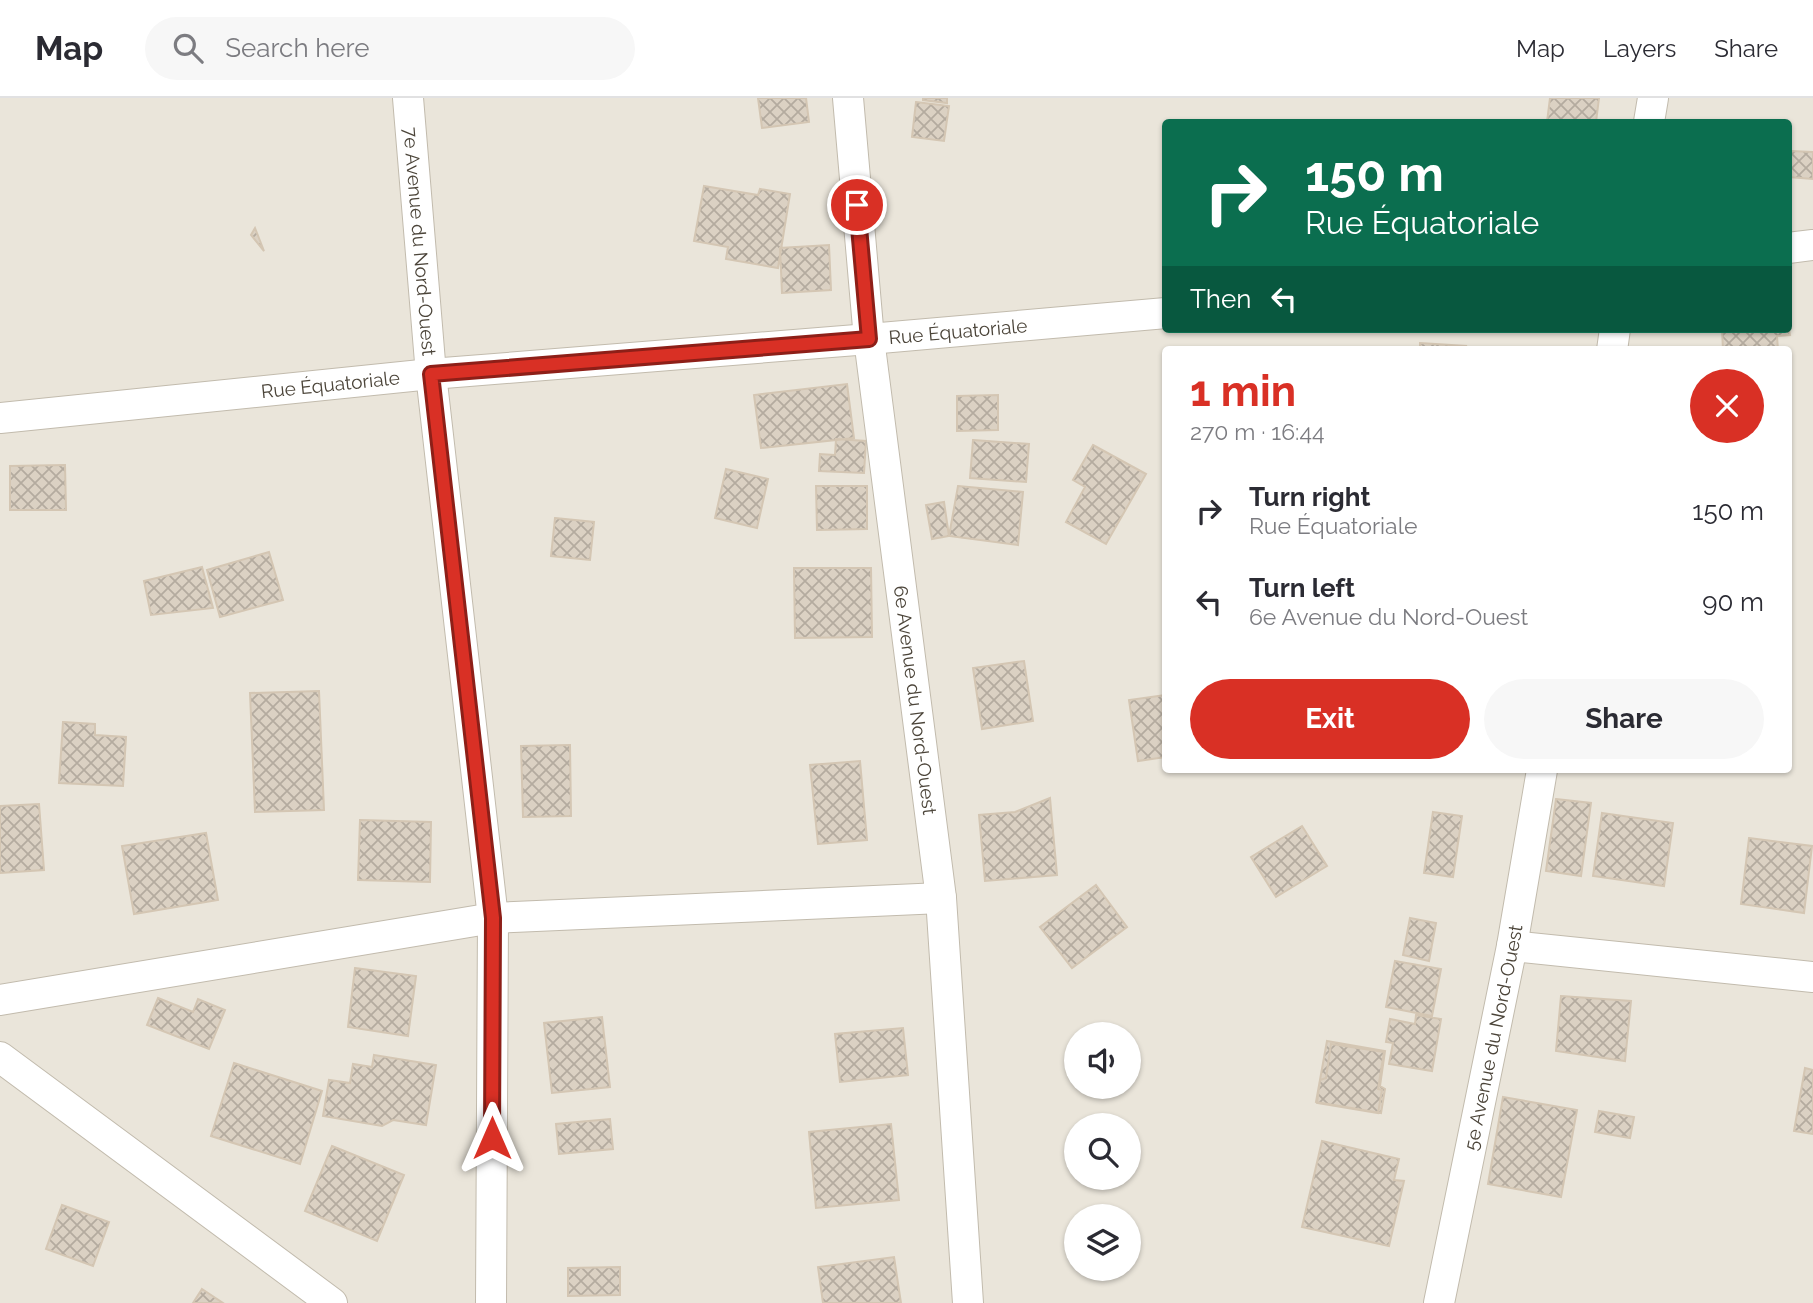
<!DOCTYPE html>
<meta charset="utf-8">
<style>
:root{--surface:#fff;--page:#f7f7f7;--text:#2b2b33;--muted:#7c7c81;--line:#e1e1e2;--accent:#d93025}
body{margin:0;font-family:Raleway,sans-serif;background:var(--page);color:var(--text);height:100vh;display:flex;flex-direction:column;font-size:26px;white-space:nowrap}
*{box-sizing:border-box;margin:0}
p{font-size:23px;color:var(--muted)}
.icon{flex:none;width:38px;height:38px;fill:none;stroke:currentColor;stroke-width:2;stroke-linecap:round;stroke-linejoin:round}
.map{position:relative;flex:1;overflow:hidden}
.side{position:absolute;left:1162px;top:248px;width:630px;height:427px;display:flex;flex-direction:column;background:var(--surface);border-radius:7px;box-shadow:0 2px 5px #0004}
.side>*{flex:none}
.guide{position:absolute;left:1162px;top:21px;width:630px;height:214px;border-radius:7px;box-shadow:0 2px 5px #0004;background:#0b6e4f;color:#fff;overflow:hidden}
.controls{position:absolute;left:1064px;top:924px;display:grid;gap:14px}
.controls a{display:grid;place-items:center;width:77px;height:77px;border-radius:50%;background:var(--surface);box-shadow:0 2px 5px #0004;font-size:35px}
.pin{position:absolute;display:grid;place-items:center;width:60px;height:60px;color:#fff;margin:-30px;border:4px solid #fff;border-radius:50%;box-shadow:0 2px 7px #0007}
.me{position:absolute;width:77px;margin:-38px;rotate:0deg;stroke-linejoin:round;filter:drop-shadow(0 0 5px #0008)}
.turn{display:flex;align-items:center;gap:24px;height:147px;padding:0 28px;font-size:32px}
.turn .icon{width:91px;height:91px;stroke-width:2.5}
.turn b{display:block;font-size:49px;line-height:60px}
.then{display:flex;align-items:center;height:66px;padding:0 28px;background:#0003;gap:14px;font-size:26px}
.round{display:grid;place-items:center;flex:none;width:74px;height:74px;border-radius:37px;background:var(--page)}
.headline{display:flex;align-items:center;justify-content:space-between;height:119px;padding:0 28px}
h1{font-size:42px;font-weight:700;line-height:52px;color:var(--accent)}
.primary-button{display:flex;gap:14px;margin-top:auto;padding:14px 28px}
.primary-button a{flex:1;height:80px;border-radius:42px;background:var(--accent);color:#fff;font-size:28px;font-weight:700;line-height:80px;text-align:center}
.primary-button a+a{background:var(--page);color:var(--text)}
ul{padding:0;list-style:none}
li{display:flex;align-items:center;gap:21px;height:91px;padding:0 28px}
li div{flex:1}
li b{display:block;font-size:26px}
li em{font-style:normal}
header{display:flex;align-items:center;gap:42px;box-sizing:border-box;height:98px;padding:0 35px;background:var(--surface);border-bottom:2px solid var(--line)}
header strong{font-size:33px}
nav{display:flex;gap:38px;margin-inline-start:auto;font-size:24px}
.search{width:490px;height:63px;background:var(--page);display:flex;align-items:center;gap:18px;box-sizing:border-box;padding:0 24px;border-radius:38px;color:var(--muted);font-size:26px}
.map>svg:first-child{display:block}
.residential{fill:#eae5da;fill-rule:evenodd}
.building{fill:url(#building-cross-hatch);stroke:#d4c6b3;stroke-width:2}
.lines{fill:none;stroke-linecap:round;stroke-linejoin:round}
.minor-casing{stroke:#c2bbad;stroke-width:32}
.minor{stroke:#fff;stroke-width:30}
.route-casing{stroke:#8d1f18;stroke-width:18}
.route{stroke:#d93025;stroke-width:12}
.labels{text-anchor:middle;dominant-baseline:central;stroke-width:7;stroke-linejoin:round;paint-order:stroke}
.street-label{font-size:19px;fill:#4b4439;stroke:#fff}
</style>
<header>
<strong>Map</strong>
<div class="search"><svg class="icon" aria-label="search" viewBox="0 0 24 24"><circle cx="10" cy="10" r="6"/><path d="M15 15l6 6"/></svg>Search here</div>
<nav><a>Map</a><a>Layers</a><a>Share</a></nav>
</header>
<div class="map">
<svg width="1813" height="1205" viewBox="0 0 1813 1205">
<defs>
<pattern id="building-cross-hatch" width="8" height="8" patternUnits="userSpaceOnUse" patternTransform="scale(1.75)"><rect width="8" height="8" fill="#dbd1c3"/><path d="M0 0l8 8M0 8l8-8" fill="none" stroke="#b4ab9f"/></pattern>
</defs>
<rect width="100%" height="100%" fill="#f6f3ec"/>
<path class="residential" d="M0,0H1813V1205H0ZM1166,24H1788V231H1166ZM1166,252H1788V672H1166ZM1076,936H1129V989H1076ZM1076,1027H1129V1080H1076ZM1076,1118H1129V1171H1076Z"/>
<path class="building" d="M758,0H806L809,24L762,30Z
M923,0H947V5L923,2Z
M1550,0H1599L1596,24H1547Z
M916,4L949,8L944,43L912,39Z
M1791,53L1813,54V81L1789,79Z
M704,88L758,97L760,91L790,96L778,170L726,161L728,149L694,143Z
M255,130L264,153L251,137Z
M829,147L831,192L782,195L780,150Z
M1788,225L1790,237L1777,238L1778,252H1723L1722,231H1788Z
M1420,245L1466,248L1465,252H1420Z
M847,286L854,340L761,350L754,297Z
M998,297V332L957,333V298Z
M836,341L866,343L864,375L819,373L820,356L835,357Z
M973,342L1029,346L1026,384L970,380Z
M1093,347L1146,376L1106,446L1066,424L1085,389L1073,382Z
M65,367L66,412H10V368Z
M726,371L768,381L757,430L715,420Z
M816,388H867V431L817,432Z
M958,388L1023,394L1018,447L949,438Z
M944,404L949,438L932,441L926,407Z
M555,420L594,424L590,462L551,458Z
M269,454L283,502L220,519L207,472Z
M202,469L213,510L151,517L144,483Z
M794,470H871L872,539L795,540Z
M1024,563L1033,623L982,631L973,570Z
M319,593L324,712L255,714L250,595Z
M1166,597V659L1138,663L1129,602Z
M63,624L95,626V637L126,639L123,688L59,685Z
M570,647L571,718L523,719L521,648Z
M860,663L867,742L818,746L810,667Z
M1050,700L1057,777L985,783L979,717L1015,714Z
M1556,701L1591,705L1581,778L1546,773Z
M39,706L44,772L0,775V708Z
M1433,714L1462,718L1453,779L1424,775Z
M1602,715L1673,725L1664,788L1593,778Z
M360,722L431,724L430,784L358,782Z
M1302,728L1327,768L1276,799L1251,759Z
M206,735L218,802L134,816L122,748Z
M1749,740L1812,748L1804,815L1741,806Z
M1096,787L1127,829L1072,870L1040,829Z
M1410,820L1436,825L1429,863L1403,857Z
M1395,863L1441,871L1432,918L1386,909Z
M355,870L416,878L408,938L348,929Z
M1561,898L1631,903L1625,963L1556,953Z
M158,900L193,914L198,901L225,912L209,951L147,927Z
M1416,917L1441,921L1432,973L1389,966L1393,945L1386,944L1390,921L1415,926Z
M602,919L610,989L552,995L544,925Z
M903,930L908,977L840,984L835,936Z
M1327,943L1385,953L1380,988L1385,991L1381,1015L1316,1004Z
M1331,946L1384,954L1378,991L1382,992L1378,1015L1317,1005L1320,982L1326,980Z
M374,957L436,967L426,1027L393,1022L382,1028L323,1018L329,982L350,985L353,966L372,969Z
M234,965L322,993L300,1066L211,1038Z
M1805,970L1813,972V1036L1794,1033Z
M1503,999L1577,1012L1561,1099L1488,1086Z
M1599,1013L1634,1019L1630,1040L1595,1034Z
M610,1021L613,1051L559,1056L556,1026Z
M891,1026L899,1102L816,1110L809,1034Z
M1322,1043L1399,1061L1394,1082L1404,1083L1389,1148L1302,1129Z
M332,1048L404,1077L377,1143L305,1113Z
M62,1107L109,1124L93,1168L46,1151Z
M894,1159L901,1205H823L818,1169Z
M620,1169V1197L568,1198V1170Z
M202,1191L223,1205H193Z"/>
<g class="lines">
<defs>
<g id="minor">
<path id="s1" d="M408,0L431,276L493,820L491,1205"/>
<path id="s2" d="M848,0L869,241L941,800L968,1205"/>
<path d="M1649,24L1653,0"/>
<path d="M1788,150L1813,147"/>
<path d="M1612,252L1615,231"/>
<path id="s3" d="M0,320L431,276L869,241L1166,215"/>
<path d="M1512,848L1813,879"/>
<path d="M0,902L493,820L941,800"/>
<path d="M0,959L332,1205"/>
<path id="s4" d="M1439,1205L1512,848L1542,672"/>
</g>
</defs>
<use href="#minor" class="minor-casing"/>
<use href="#minor" class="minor"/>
</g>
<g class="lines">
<defs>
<path id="route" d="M492,1040L493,820L431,276L869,241L857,107"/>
</defs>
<use href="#route" class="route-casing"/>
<use href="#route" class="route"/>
</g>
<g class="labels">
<g class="street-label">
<text stroke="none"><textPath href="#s1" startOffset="144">7e Avenue du Nord-Ouest</textPath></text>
<text stroke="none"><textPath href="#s3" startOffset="962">Rue Équatoriale</textPath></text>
<text stroke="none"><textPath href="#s3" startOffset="332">Rue Équatoriale</textPath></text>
<text stroke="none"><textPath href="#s2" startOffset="606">6e Avenue du Nord-Ouest</textPath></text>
<text stroke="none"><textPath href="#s4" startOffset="271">5e Avenue du Nord-Ouest</textPath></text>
</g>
</g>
</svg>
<div class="controls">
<a><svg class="icon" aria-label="sound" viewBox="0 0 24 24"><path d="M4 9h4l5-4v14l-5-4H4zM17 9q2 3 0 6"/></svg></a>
<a><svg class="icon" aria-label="search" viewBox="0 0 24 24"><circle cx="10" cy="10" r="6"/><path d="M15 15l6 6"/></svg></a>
<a><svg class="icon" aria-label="layers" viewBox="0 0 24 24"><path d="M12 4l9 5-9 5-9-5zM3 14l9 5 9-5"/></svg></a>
</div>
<div class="pin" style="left:857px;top:107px;background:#d93025"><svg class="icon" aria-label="arrive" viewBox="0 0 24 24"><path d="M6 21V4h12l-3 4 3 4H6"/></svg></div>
<svg class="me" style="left:492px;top:1040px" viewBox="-20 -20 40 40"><path d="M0-17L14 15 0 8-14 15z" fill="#d93025" stroke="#fff" stroke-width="4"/></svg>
<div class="guide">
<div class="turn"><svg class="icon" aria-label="right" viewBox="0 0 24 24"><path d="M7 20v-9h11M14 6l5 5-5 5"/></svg><div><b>150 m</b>Rue Équatoriale</div></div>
<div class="then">Then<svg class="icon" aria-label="left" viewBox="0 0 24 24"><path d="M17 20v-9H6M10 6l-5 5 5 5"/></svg></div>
</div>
<section class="side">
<div class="headline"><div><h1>1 min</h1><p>270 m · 16:44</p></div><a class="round" style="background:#d93025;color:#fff"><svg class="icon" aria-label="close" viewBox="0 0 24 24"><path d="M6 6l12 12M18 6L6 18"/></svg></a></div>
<ul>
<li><svg class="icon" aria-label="right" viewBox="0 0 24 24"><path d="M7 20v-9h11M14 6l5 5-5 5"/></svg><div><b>Turn right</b><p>Rue Équatoriale</p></div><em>150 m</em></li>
<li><svg class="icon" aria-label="left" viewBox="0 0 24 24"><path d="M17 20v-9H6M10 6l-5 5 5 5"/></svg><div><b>Turn left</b><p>6e Avenue du Nord-Ouest</p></div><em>90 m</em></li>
</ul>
<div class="primary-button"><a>Exit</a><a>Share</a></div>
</section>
</div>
